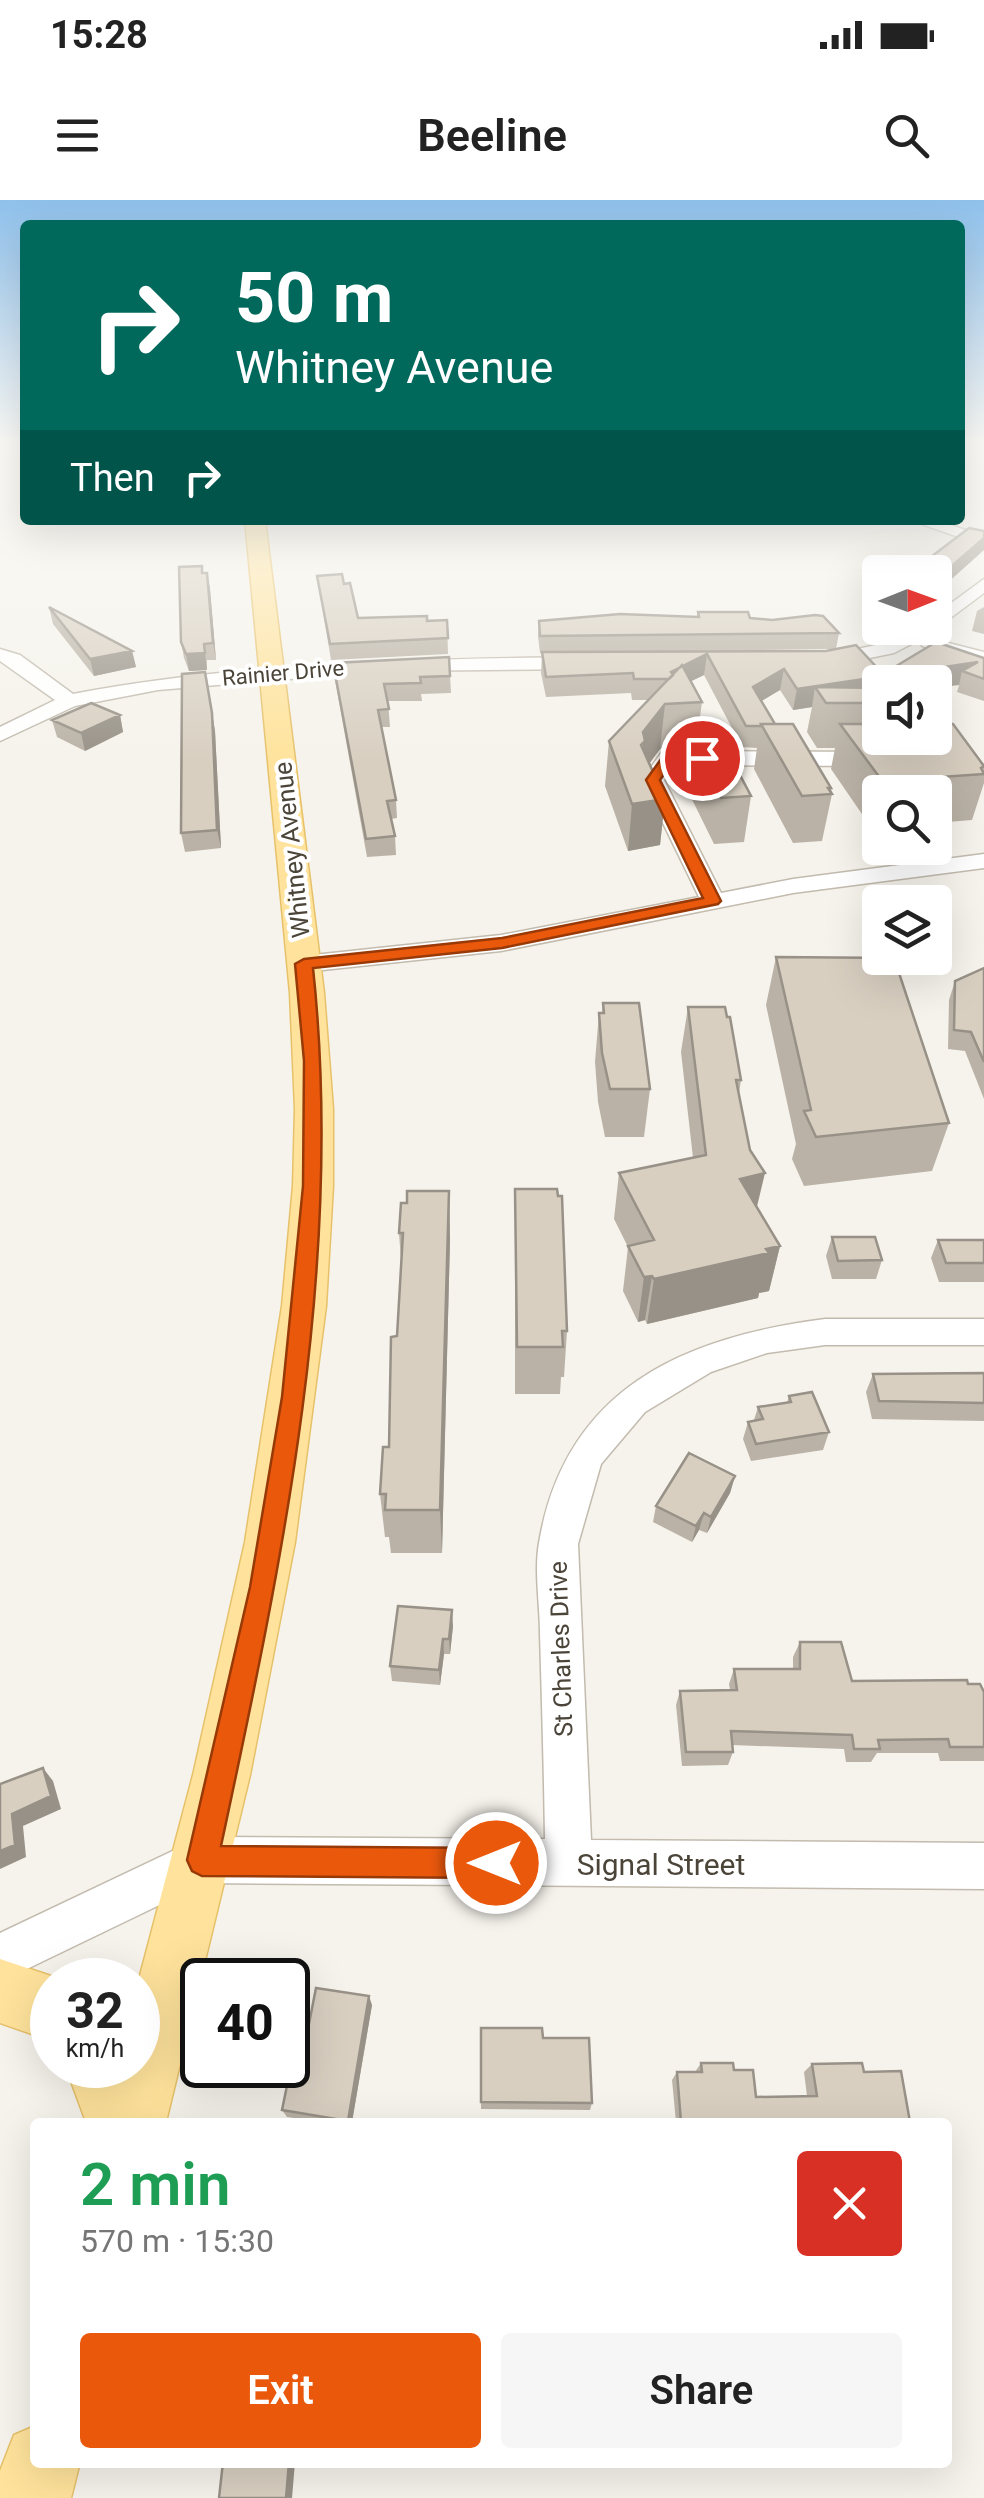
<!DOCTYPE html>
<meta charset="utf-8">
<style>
:root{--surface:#fff;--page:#f6f6f6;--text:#222;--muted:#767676;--accent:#ea580c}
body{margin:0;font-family:Roboto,sans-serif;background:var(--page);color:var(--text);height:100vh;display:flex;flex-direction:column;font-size:38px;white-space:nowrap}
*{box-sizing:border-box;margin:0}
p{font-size:32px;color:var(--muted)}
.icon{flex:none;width:55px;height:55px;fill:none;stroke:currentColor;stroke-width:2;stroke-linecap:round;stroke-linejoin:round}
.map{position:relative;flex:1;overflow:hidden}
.details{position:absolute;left:30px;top:1918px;width:922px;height:350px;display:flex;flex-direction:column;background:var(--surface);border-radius:10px;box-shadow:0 10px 40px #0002}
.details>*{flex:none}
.banner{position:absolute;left:20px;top:20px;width:945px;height:305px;border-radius:10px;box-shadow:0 10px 40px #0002;background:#00695c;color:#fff;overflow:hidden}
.needle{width:65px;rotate:89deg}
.controls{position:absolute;left:862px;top:355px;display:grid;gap:20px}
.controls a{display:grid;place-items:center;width:90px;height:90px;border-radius:10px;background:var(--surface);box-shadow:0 10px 40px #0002;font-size:50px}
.speed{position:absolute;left:30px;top:1758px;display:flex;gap:20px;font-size:50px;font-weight:700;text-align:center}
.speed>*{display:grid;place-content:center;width:130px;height:130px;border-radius:50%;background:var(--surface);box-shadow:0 10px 40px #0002;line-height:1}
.speed small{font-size:25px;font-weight:400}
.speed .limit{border:5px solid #111;border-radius:15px;background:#fff;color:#111}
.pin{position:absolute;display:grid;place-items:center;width:85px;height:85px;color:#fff;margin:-42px;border:5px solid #fff;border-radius:50%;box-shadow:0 2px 10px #0007}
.me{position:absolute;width:110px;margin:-55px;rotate:270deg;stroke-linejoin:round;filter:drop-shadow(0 0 8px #0008)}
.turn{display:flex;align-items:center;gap:35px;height:210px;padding:0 50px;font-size:45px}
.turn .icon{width:130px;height:130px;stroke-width:2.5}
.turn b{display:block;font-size:70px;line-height:85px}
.then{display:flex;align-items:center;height:95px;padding:0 50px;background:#0003;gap:20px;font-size:38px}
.round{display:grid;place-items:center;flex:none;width:105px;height:105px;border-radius:10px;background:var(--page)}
.overview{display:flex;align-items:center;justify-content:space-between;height:170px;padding:0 50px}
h1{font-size:60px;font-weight:600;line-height:75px;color:#1e9e55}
.cta{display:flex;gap:20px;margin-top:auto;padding:20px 50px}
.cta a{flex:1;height:115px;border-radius:10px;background:var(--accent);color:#fff;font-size:40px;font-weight:600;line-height:115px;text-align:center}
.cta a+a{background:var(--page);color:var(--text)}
.status{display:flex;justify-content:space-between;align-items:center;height:70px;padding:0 50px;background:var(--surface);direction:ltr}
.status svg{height:28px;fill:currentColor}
header{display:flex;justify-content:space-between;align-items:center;height:130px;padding:0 50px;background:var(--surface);font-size:45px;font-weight:600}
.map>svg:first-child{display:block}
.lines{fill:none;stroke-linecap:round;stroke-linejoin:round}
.minor-casing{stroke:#c2bbae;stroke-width:3}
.major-casing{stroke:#e6c16a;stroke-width:3}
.minor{fill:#fff;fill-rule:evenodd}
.major{fill:#ffe39c;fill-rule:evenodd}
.wall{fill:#bab2a6}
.shaded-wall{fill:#979187}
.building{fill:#d8cfc1;stroke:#979187;stroke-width:2.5}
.route{fill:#ea580c;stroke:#983908;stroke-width:2.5}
.labels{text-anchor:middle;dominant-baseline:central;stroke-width:8;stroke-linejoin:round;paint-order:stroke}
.far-street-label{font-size:22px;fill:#4b4439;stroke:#fff}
.street-label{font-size:25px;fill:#4b4439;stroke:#fff}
.near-street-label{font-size:30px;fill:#4b4439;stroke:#fff}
</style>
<div class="status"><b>15:28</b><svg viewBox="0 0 49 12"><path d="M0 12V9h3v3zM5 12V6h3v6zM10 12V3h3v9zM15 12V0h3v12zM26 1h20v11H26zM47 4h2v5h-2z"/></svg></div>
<header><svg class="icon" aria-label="menu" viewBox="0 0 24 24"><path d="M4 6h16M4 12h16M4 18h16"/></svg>Beeline<svg class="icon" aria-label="search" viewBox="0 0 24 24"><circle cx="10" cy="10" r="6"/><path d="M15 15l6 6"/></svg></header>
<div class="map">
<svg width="984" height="2298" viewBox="0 0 984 2298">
<rect width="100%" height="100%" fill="#f6f3ec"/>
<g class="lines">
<defs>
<path id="minor" d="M910,320H935L984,336V346Z
M984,379V393L925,437L984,452V464L922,446L921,439L894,453L821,468L811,462L814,458L881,444L915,428H935V415Z
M0,449L20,455L73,494C243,462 416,459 589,457L599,463L589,469L387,471L158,490L75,506L0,541V527L55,500L0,461Z
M669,551L881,552L892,559L881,566L675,565L664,580L721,693L793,679L984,654V668L793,693L501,751L304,772L291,764L304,756L501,735L699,697L642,580L661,553Z
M825,1119H984V1145H825L767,1153L711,1172L645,1212L601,1264L578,1344L591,1640L984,1643V1689L205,1683L0,1782V1733L202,1637L545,1639C544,1571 542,1502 540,1434C540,1405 534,1371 539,1343C565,1188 684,1137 825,1119Z"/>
<path id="major" d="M245,320H265L324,793L333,909V986L326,1106L295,1342L250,1575L166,1922H86L65,1865H138V1783L193,1575L245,1342L282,1106L293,986L295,909L290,793Z
M0,1759L63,1780H52V1841L0,1823Z
M35,2226V2262H80L71,2298H0V2271L14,2235Z"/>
</defs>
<use href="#minor" class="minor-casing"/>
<use href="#major" class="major-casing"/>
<use href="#minor" class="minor"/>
<use href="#major" class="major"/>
</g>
<path class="wall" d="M203,373H207L210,389L216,460H207V470L189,471L184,458L181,442Z
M317,376L344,384L358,418L447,420L448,454L331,460Z
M880,396V428H884L879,431L870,418L873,402Z
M49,407L132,451L136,467L94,476L53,424Z
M984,407V434L972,431L977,411Z
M698,412L750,418L839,433L836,449L622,452L826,451L883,474L984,458V501L957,492L959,485L880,482V538L984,566V583L972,620L935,623V592H880V632L875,633L831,569L835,548H817L807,532L812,507L793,510L780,490L761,501L775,524L831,588L832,594L822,641L793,643L754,569L757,548L742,547L704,475L691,481L702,502L699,524L751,596L744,642L714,644L677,569L679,548L660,549L650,563L665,599L660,645L628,651L605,586L609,541L649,500H632L631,493L546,497L541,473L542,453H540L538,437L539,421L697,417Z
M449,457L451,493L421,494L422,501H388L390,527H381L396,600L397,618L391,619L395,636L396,655L367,657L335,480L333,463Z
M205,472L215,531L221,648L185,652L181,633Z
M120,515L123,532L85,551L57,537L52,520Z
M776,757L949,923L932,971L804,986L792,959L796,944L766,805Z
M984,768V899L965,851L948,849L949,800L955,781Z
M603,803L650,889L644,937H605L598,902L595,862L599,813H602Z
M688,807L741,880L739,893L757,1007L780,1046L769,1091L759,1093L758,1098L647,1124L645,1120L638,1122L623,1091L628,1047L614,1019L619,973L693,958L681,852Z
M515,989L567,1131L564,1177H561L560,1194H515Z
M449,991L450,1040L442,1353H391L389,1337H385L380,1294L389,1247L397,1136L401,1060L399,1033L407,1003Z
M832,1037L882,1060L876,1079H832L826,1056Z
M938,1040H984V1082H939L931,1058Z
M984,1173V1221L872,1219L866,1192L873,1174Z
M789,1196L829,1232L823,1250L751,1261L743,1239L748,1222L754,1220L758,1207L787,1203Z
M735,1276L730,1293L707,1333L699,1330L692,1342L653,1322L656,1306Z
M453,1426L450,1454H444L440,1485L392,1481L390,1466Z
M800,1442L852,1481L968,1484L984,1492V1561H940L938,1553H877L871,1562H846L844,1549L732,1545L733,1552L728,1565L682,1566L676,1505L680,1491L730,1490L729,1484L734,1469H793V1457Z
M372,1805L352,1922H321L287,1917L282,1910L306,1839Z
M481,1828L543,1838L592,1903L590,1910L481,1909Z
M701,1863L734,1870L756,1897L807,1896L804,1872L812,1864L864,1872L910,1922H676L672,1880L677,1872H695Z"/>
<path class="shaded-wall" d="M984,338V350L935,394V380Z
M207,373L210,389L216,460L213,443Z
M204,444L207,470L189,471L186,454Z
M132,451L136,467L94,476L90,459Z
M707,454L704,475L673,490L671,472Z
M978,462L962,471L959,485L935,488V482H880V496L815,487L812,507L793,510L797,489Z
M784,469L780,490L750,508L753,487Z
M665,504L660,549L642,573L643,532Z
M212,513L215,531L221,648L217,630Z
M120,515L123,532L85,551L81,533Z
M665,599L660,645L628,651L632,604Z
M765,973L754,1019L740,979Z
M449,991L450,1040L442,1353L440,1310Z
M780,1046L769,1091L759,1093L758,1098L647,1124L654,1079Z
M652,1076L645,1120L638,1122L644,1077Z
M735,1276L730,1293L707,1333L711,1317Z
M704,1313L699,1330L692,1342L696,1326Z
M452,1410L453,1426L450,1454L449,1439Z
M443,1439L444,1454L440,1485L439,1470Z
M43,1568L53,1581L61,1609L23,1626L26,1657L0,1669V1651L12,1614Z
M369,1796L372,1805L352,1922H348Z
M289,2262H295L292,2298H286Z"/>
<path class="building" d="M969,328L984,331V338L938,378L935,380V372H911Z
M202,366V373H207L213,443L204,444L205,453L186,454L181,442L179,367Z
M342,374L344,384L350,383L358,418L427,416V421L447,420L448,438L330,444L317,376Z
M880,396V411L873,402Z
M49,407L132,451L90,459Z
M698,412H748L750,418L772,420L815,415L823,416L839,433L540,436L539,421L620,414L699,417Z
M936,442L984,458V479L962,471L978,462L797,489L784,469L753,487L775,524H761V526H746L707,454L671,472L673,475L669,479H634L633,473L546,477L542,452L826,451L856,445L883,474Z
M449,457L450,476L420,477L421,483L384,484L389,509L378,510L396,600L387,601L395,636L366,639L333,463Z
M682,465L702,502L665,504L643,532L645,541L641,545L665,599L632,604L609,541Z
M205,472L212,513L217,630L181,633L182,474Z
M815,487L880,488V503H826Z
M91,503L120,515L81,533L52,520Z
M682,523L713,524L751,596L721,598Z
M761,524H793L831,588H828L832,594L802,596Z
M840,524H880V538H935V524H953L984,566L981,568L984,574L911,579L915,584L886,586Z
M776,757L894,758L949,923L816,937L804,911L811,910Z
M984,768V862L971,832L954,830L955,781Z
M603,803H639L650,889H610L602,853L599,813H604Z
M688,807H725L727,817H730L741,880H736L750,950L765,973L740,979L780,1046L766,1049L769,1053L654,1079L652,1076L644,1077L628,1046L654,1040L619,973L706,955Z
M515,989H557L558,996H562L567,1131H562L563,1147H517Z
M407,991H449L440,1310H385L386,1294H380L383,1247H389L391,1137L397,1136L403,1033H399L401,1003H407Z
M832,1037H875L882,1060L838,1061Z
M938,1040H984V1063H946Z
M984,1173V1203L879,1201L873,1174Z
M812,1192L829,1232L756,1244L748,1222L763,1219L758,1207L791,1202L789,1196Z
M689,1253L735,1276L711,1317L704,1313L696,1326L656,1306Z
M398,1406L452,1410L449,1439H443L439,1470L390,1466Z
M800,1442H841L852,1481L967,1480L968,1484H980L984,1492V1547H950L948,1539L878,1540L880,1549H854L852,1535L731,1531L733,1552H686L680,1491L737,1490L734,1469H800Z
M43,1568L51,1596L12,1614L15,1645L0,1651V1584Z
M316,1788L369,1796L348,1921L282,1910L297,1837L306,1839Z
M481,1828H542L543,1838H589L592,1903L481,1902Z
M701,1863H733L734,1870H753L756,1897L817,1896L812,1864L862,1863L864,1872L901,1871L910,1922H681L677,1872H702Z
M223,2262H289L286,2298H219Z"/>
<linearGradient id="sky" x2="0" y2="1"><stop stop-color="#8fc1ec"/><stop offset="0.43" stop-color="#fbfaf6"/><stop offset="1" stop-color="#fbfaf6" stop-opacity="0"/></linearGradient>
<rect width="984" height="563" fill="url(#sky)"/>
<path class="route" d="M664,555L702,554L710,558L702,562H673L660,580L721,701L718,704L502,748L313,768C345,1064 283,1357 221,1646L496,1648L506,1653L511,1663L506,1674L496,1678L202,1676L192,1671L187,1660L250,1387L282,1197L303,986L304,861L295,764L304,759L502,738L703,698L646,580Z"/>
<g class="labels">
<g class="far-street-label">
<text transform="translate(283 473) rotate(-5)">Rainier Drive</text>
</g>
<g class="street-label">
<text transform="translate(292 650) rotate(-96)">Whitney Avenue</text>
<text transform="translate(561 1449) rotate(-92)">St Charles Drive</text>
</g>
<g class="near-street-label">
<text x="661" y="1664">Signal Street</text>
</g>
</g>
</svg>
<div class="controls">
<a><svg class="needle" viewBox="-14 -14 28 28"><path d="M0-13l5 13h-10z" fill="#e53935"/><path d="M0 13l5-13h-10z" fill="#767676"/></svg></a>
<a><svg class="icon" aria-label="sound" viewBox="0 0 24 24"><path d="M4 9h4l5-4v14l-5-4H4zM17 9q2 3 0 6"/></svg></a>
<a><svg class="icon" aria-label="search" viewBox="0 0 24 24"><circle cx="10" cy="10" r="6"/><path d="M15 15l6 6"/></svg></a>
<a><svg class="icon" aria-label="layers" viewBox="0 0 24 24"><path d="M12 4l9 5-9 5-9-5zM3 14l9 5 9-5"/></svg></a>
</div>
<div class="speed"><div>32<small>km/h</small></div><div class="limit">40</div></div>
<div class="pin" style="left:702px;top:558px;background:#d93025"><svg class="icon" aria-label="arrive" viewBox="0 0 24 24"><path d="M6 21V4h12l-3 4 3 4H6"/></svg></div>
<svg class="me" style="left:496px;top:1663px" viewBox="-20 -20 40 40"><circle r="17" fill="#ea580c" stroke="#fff" stroke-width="3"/><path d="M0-11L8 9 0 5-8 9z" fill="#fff"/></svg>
<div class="banner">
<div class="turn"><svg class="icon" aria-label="right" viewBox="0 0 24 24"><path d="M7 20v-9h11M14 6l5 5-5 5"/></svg><div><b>50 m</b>Whitney Avenue</div></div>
<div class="then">Then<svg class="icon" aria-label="right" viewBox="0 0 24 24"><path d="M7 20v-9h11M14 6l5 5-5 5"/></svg></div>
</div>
<section class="details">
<div class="overview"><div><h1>2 min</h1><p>570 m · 15:30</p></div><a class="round" style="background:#d93025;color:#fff"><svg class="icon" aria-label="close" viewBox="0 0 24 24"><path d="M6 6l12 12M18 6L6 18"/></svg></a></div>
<div class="cta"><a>Exit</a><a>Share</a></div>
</section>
</div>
